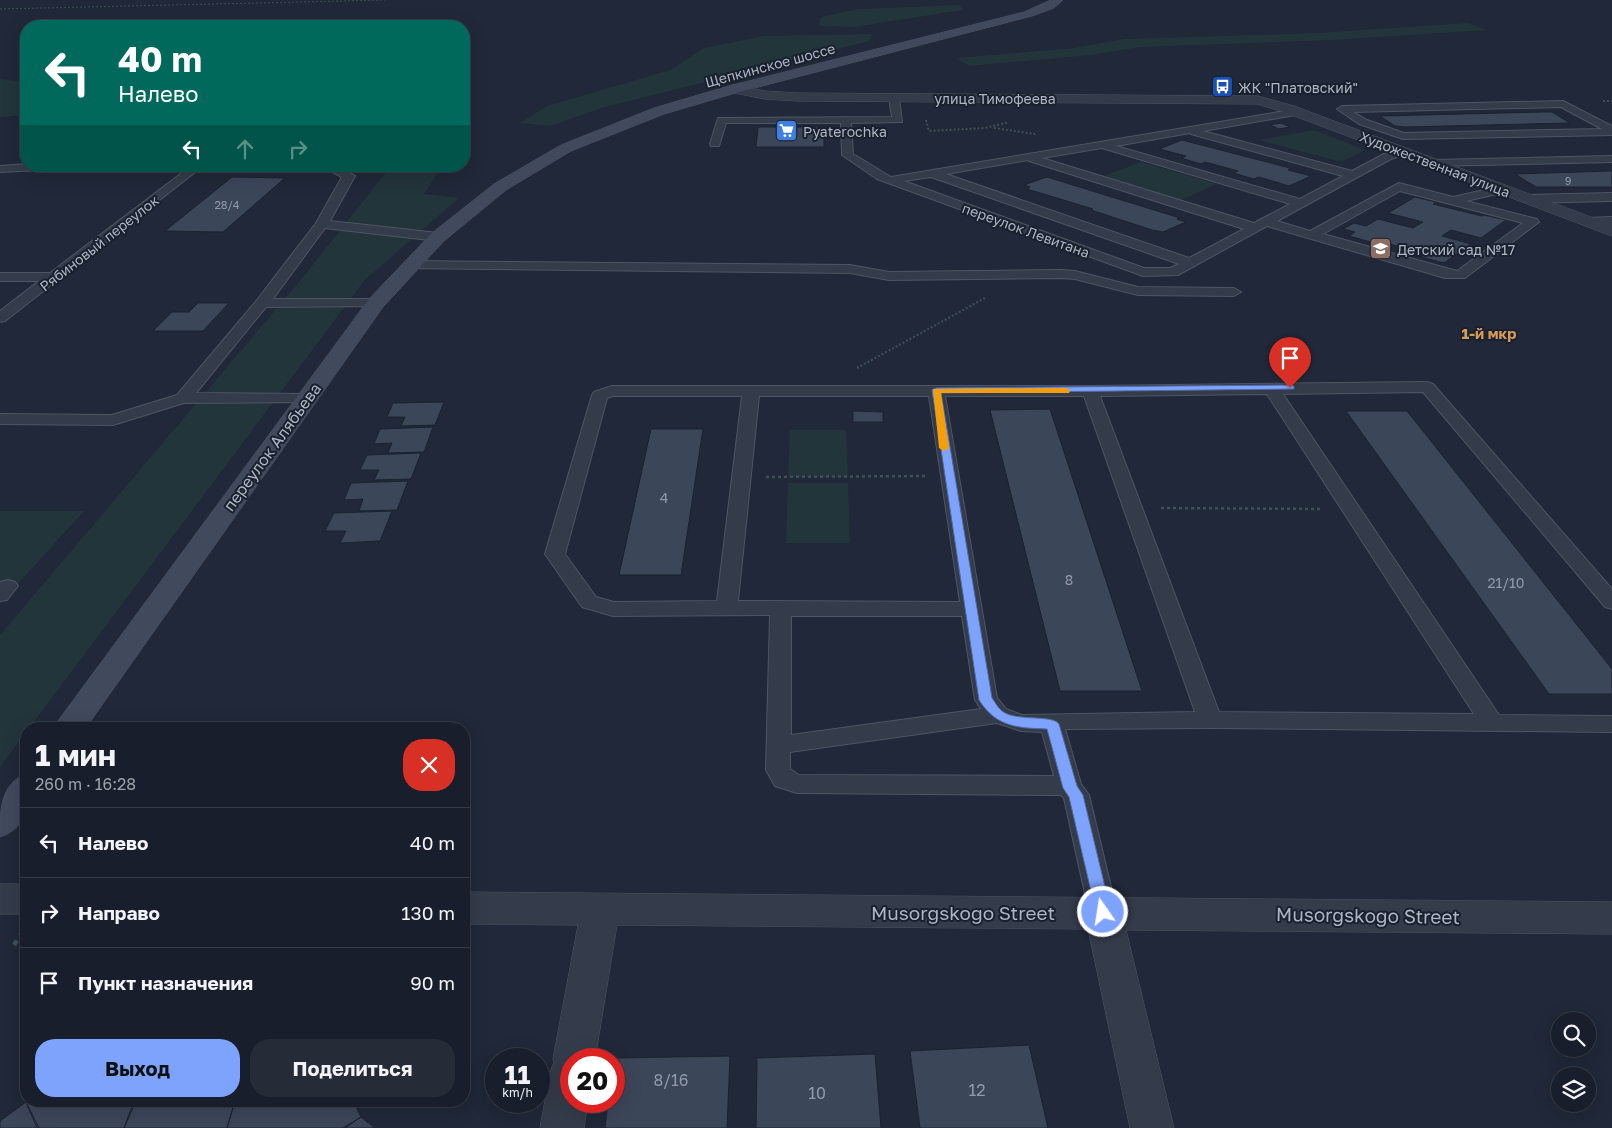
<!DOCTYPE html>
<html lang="ru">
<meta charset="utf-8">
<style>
:root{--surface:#181e2b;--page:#252b37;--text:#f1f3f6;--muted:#9fa2a9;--line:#363c47;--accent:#7ea3fc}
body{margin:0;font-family:"Golos Text",sans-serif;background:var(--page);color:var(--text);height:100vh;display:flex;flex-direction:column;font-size:19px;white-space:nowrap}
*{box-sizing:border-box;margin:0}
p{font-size:16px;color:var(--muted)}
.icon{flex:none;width:28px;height:28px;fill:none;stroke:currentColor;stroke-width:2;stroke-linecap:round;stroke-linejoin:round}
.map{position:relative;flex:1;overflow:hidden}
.details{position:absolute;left:20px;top:722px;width:450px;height:385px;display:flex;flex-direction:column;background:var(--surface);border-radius:20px;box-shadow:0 5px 20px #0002,0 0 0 1px var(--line)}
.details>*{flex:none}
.top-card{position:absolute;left:20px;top:20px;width:450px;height:152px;border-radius:20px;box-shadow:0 5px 20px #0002,0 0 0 1px var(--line);background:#00695c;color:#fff;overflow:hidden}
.tools{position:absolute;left:1551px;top:1012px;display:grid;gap:10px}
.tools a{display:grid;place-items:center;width:45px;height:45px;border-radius:50%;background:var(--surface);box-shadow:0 5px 20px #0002,0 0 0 1px var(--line);font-size:25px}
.speed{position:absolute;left:485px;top:1048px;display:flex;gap:10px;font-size:25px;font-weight:700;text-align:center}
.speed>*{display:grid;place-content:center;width:65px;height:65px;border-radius:50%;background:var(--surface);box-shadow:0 5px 20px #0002,0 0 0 1px var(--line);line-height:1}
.speed small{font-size:12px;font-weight:400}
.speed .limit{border:8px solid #d22;background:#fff;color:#111}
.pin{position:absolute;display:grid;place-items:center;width:42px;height:42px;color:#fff;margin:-51px -21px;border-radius:50% 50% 50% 0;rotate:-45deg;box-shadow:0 0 5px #0007}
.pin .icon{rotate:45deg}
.me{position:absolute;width:55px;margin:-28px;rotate:347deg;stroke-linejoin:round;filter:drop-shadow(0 0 4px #0008)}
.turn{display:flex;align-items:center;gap:18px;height:105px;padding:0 15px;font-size:22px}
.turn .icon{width:65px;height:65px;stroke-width:2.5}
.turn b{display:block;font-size:35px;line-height:42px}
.lanes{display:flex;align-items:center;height:48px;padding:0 15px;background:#0003;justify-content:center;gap:25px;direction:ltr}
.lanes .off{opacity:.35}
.round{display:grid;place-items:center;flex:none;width:52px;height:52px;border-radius:20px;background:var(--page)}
.headline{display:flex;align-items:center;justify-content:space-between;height:85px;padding:0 15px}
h1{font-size:30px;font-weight:700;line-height:38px}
.cta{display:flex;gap:10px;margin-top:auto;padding:10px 15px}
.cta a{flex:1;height:58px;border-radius:20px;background:var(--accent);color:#111;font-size:20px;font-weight:700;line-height:58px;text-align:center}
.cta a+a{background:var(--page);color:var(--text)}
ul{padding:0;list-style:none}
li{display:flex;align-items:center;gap:15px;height:70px;padding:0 15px;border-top:1px solid var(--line)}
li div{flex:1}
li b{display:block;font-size:19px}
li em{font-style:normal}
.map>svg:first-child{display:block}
.green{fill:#22353a}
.building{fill:#3c4659;stroke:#1b2230}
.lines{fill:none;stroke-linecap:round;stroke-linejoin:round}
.service-casing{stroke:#4e5564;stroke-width:2}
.minor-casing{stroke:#4e5564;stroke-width:1}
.secondary-casing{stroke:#4e5564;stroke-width:1}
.path-far3{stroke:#3d5155;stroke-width:1;stroke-dasharray:2 2;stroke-linecap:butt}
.path-far2{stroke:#3d5155;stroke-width:2;stroke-dasharray:2 2;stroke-linecap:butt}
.path-far1{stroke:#3d5155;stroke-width:2.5;stroke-dasharray:3 3;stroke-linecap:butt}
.path{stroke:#3d5155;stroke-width:4.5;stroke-dasharray:5.5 5.5;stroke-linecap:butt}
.service{fill:#343b4a;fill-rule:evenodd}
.minor{fill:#343b4a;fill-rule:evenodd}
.secondary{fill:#41495d;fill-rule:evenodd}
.route{fill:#7ea3fc;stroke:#526aa4}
.slow{fill:#f59e0b}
.labels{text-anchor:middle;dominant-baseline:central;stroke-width:4;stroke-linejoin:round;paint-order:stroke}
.far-number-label{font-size:11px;fill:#9299ab}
.far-street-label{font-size:14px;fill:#aeb5c6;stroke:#19202e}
.far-poi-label{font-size:14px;fill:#aeb5c6;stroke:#19202e;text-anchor:start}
.number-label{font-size:14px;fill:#9299ab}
.far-neighbourhood-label{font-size:15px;font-weight:bold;fill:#d79b58;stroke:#19202e}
.street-label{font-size:16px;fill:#aeb5c6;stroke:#19202e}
.near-number-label{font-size:16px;fill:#9299ab}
.near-street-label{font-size:19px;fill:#aeb5c6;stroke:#19202e}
</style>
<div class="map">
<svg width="1612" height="1128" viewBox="0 0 1612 1128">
<rect width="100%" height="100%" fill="#202839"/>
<path class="green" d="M960,5L963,10L854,27L819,26L821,17L858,9Z
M1468,23L1487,30L1333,40L1140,47L1092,55L969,66L957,58L1074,48L1124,39L1318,33Z
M872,34L869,41L605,107L550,126L520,123L547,106L670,70L704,48L764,36Z
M0,79L26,82V115L0,117Z
M1314,130L1365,150L1341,162L1259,140Z
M1141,162L1217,184L1181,200L1104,176Z
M391,166H442L424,194L459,198L364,281L0,767V635L299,282Z
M790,430H846L848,477H788Z
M788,483H848L850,543H786Z
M0,511H84L0,604Z"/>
<path class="building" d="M1542,112H1552L1570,123L1405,127L1395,126L1380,116Z
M1281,123L1290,127L1279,129L1270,125Z
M758,127H824V147H756Z
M1182,140L1290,168L1288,170L1311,176L1289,186L1259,177L1254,179L1233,173L1238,171L1205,162L1201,164L1181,158L1186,156L1159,149Z
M1610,171H1612V187H1536L1515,174Z
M232,177L285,178L223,232L165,231Z
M1047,177L1180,218L1177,219L1186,222L1163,232L1152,230L1091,210L1093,209L1027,189L1030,187L1024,185Z
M1415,197L1436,202L1433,204L1482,216L1484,215L1506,220L1481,238L1451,230L1442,236L1471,244L1444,263L1421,257L1425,254L1375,240L1371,242L1349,236L1355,232L1343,229L1354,223L1366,226L1378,219L1413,228L1423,222L1388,213Z
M198,303H229L203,331H153L172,312H189Z
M444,402L435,425L401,426L405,417H387L393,403Z
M1050,409L1142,691H1060L990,410Z
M853,411L883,412V422H853Z
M1346,411H1407L1612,669V694H1549Z
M433,427L424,452L388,453L392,443L374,444L380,429Z
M651,429H703L681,575H619Z
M421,453L411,479L374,480L379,470H360L367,455Z
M408,481L397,510L359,511L363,499L344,500L351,483Z
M392,511L380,541L340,543L346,531H325L334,513Z
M1029,1045L1048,1128H920L910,1051Z
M875,1054L881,1128H756L757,1058Z
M730,1056L727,1128H605L608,1101H614V1058Z
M30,1101H136L124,1128H37L26,1102Z
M134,1101H235L227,1128H124Z
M235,1101H353L361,1117L343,1128H227Z
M26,1102L39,1128H0V1121Z
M361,1117L375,1128H345Z"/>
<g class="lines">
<defs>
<path id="service" d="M894,95L899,98L902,122L851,123L853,154L891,177L1297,109L1301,110V114L1203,131L1352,171L1384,154L1404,150L1409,153L1391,159L1277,221L1310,231L1399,183L1453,197L1502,186L1506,188V192L1466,201L1537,219L1539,222L1465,278H1445L1267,226L1178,275L1143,276L877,179L842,155L841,123H726L719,146H711L710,144L718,118L892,117L889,98ZM1190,133L1191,134L1343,176L1300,199L1116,146ZM1102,148L1290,204L1254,223L1042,158ZM1028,160L1029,161L1244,229L1189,258L946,174ZM931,177L1179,264L1170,268H1144L904,181ZM1400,191L1523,223L1457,271L1323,234Z
M1563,101L1612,126V135L1403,139L1359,124L1337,109L1342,106ZM1561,107L1602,129L1404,133L1367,120L1353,112Z
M1612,156V162L1432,166L1426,163L1432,160Z
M26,164V166H67L62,169L0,172V166Z
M191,166H203L5,321L0,322V311L39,281H0V273H50Z
M321,166H336L355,176L330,221L438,233L444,237L438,241L325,228L273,299H376L383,303L381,306L266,307L196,393L307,394L313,396L315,399L313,402L184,403L113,425L0,424V414L112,415L177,395L257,300L316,223L342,177Z
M1612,193V201L1526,203L1520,199L1526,195Z
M1612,217V225L1587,226L1581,222L1587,218Z
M411,261L850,265L889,272L1061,270L1075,271L1138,287L1234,288L1241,292L1234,296L1138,295L1075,279L1061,278L889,280L850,273L406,268L404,265L406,262Z
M1427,382L1433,384L1612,589V609L1605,607L1423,392L1283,394L1499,715L1612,716V732L1210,728L1065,729L1081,784L1089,795L1117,912L1113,920L1103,923L1093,920L1089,912L1064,798L1061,795L797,793L775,786L766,770L770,615L613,616L582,607L545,554L592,395L594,392L612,386H1090ZM1267,394L1474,714L1219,712L1100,396ZM613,396H742L717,601L614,602L596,597L565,554L607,398ZM759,396H929L960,602L738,601ZM945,396H1084L1195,712L1022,715L1006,709L997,698ZM791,616H962L975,700L981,709L791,735ZM997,723L1021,731L1042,732L1054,776L799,775L790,769V752Z
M8,580L15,582L18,586L7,600L0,601V582Z"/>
<path id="minor" d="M734,85L765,91L797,93L1258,96L1294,106L1612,225V236L1284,112L1257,104L797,101L765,99L729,92L727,89L729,86Z
M0,884H26V914H0Z
M464,892L1612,902V934L1126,930L1174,1128H1130L1088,929L617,925L595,1059H571V1101H588L584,1128H540L550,1073L554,1062L553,1059L578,925L464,924Z"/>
<path id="secondary" d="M1051,0H1063L1054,8L1032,16L739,92L664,114L571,151L506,190L444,241L383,307L85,729H52L369,299L432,233L494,184L561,145L654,108L729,86L1024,12Z
M26,774C28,801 30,827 0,837C0,810 0,784 26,774Z"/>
</defs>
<use href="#service" class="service-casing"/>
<use href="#minor" class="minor-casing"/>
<use href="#secondary" class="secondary-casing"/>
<path class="path-far3" d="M0,9L385,0"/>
<path class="path-far2" d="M1603,101H1612
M926,120L929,131L985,128L1009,122
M994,128L1035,134
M857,368L987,297"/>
<path class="path-far1" d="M766,477L925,476
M1161,508L1322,509"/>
<path class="path" d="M14,945L23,931"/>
<use href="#service" class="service"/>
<use href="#minor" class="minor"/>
<use href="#secondary" class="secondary"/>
</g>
<path class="route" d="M1290,385L1294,386V389L941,393L992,698C995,702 998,708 1002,711C1016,722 1052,714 1059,724L1077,786L1083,795L1111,912L1109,917L1103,919L1097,917L1069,797L1063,788L1047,729C1017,728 996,727 979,700L932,390L936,388Z"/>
<path class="slow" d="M1066,388L1070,391L1069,393H941L949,448L944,451L939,448L933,389Z"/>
<defs>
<symbol id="bus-square" viewBox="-11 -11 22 22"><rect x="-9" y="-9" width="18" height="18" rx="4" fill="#1a4fb4" stroke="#19202e"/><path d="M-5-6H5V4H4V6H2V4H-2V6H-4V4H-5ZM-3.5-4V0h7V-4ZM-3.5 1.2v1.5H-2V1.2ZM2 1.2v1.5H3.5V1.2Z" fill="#fff"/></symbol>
<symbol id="supermarket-square" viewBox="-11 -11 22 22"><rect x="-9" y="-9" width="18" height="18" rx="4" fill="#3f7fe0" stroke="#19202e"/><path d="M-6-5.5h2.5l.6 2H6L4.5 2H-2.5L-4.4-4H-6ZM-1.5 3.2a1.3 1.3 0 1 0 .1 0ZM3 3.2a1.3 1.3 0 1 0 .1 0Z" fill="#fff"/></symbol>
<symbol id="school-square" viewBox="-11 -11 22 22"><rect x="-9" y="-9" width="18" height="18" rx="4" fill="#8d6e63" stroke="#19202e"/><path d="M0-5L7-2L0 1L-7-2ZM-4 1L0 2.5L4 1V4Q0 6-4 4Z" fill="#fff"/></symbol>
</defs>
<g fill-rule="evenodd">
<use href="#bus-square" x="1210" y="74" width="25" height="25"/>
<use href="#supermarket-square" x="774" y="118" width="25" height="25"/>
<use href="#school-square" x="1368" y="236" width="25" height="25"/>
</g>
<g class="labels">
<g class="far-number-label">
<text x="1568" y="180">9</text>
<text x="227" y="204">28/4</text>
</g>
<g class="far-street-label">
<text transform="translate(770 65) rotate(-15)">Щепкинское шоссе</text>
<text x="995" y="98">улица Тимофеева</text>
<text transform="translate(1435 164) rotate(21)">Художественная улица</text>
<text transform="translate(1026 230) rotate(20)">переулок Левитана</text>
<text transform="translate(99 243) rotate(-38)">Рябиновый переулок</text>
</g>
<g class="far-poi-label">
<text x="1238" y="87">ЖК "Платовский"</text>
<text x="803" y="131">Pyaterochka</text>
<text x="1397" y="249">Детский сад №17</text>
</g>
<g class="number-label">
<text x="664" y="497">4</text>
<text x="1069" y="579">8</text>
<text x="1506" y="582">21/10</text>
</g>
<g class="far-neighbourhood-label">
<text x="1489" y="333">1-й мкр</text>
</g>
<g class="street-label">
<text transform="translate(272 447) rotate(-54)">переулок Алябьева</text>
</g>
<g class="near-number-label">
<text x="671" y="1080">8/16</text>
<text x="977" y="1090">12</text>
<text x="817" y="1093">10</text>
</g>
<g class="near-street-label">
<text x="963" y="912">Musorgskogo Street</text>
<text transform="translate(1368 915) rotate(1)">Musorgskogo Street</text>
</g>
</g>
</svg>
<div class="tools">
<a><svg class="icon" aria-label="search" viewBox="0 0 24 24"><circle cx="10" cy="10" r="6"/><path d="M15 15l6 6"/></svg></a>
<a><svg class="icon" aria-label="layers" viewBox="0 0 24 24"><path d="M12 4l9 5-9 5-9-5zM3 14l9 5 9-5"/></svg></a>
</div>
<div class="speed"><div>11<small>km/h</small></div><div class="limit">20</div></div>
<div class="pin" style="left:1290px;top:388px;background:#d93025"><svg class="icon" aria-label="arrive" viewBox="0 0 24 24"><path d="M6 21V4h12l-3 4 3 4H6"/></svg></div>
<svg class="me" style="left:1103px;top:912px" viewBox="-20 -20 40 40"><circle r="17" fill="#7ea3fc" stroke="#fff" stroke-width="3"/><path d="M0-11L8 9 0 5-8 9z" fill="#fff"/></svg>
<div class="top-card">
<div class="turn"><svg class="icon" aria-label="left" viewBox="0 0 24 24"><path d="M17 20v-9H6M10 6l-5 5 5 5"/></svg><div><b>40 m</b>Налево</div></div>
<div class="lanes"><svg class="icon" aria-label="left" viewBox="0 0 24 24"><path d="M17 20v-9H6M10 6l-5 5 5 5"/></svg><svg class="icon off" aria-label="ahead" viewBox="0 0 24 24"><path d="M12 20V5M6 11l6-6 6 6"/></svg><svg class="icon off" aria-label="right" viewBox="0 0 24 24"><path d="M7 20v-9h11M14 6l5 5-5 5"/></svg></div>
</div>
<section class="details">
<div class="headline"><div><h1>1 мин</h1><p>260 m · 16:28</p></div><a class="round" style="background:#d93025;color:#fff"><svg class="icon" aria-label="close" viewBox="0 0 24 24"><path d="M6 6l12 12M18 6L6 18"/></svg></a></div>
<ul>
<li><svg class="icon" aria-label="left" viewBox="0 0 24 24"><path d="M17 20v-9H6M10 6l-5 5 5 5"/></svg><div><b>Налево</b></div><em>40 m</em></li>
<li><svg class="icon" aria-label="right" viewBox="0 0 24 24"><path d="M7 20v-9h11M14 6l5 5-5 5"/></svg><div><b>Направо</b></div><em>130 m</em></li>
<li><svg class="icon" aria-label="arrive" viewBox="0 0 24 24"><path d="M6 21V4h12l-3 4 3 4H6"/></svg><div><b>Пункт назначения</b></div><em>90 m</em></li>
</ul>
<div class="cta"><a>Выход</a><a>Поделиться</a></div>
</section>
</div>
